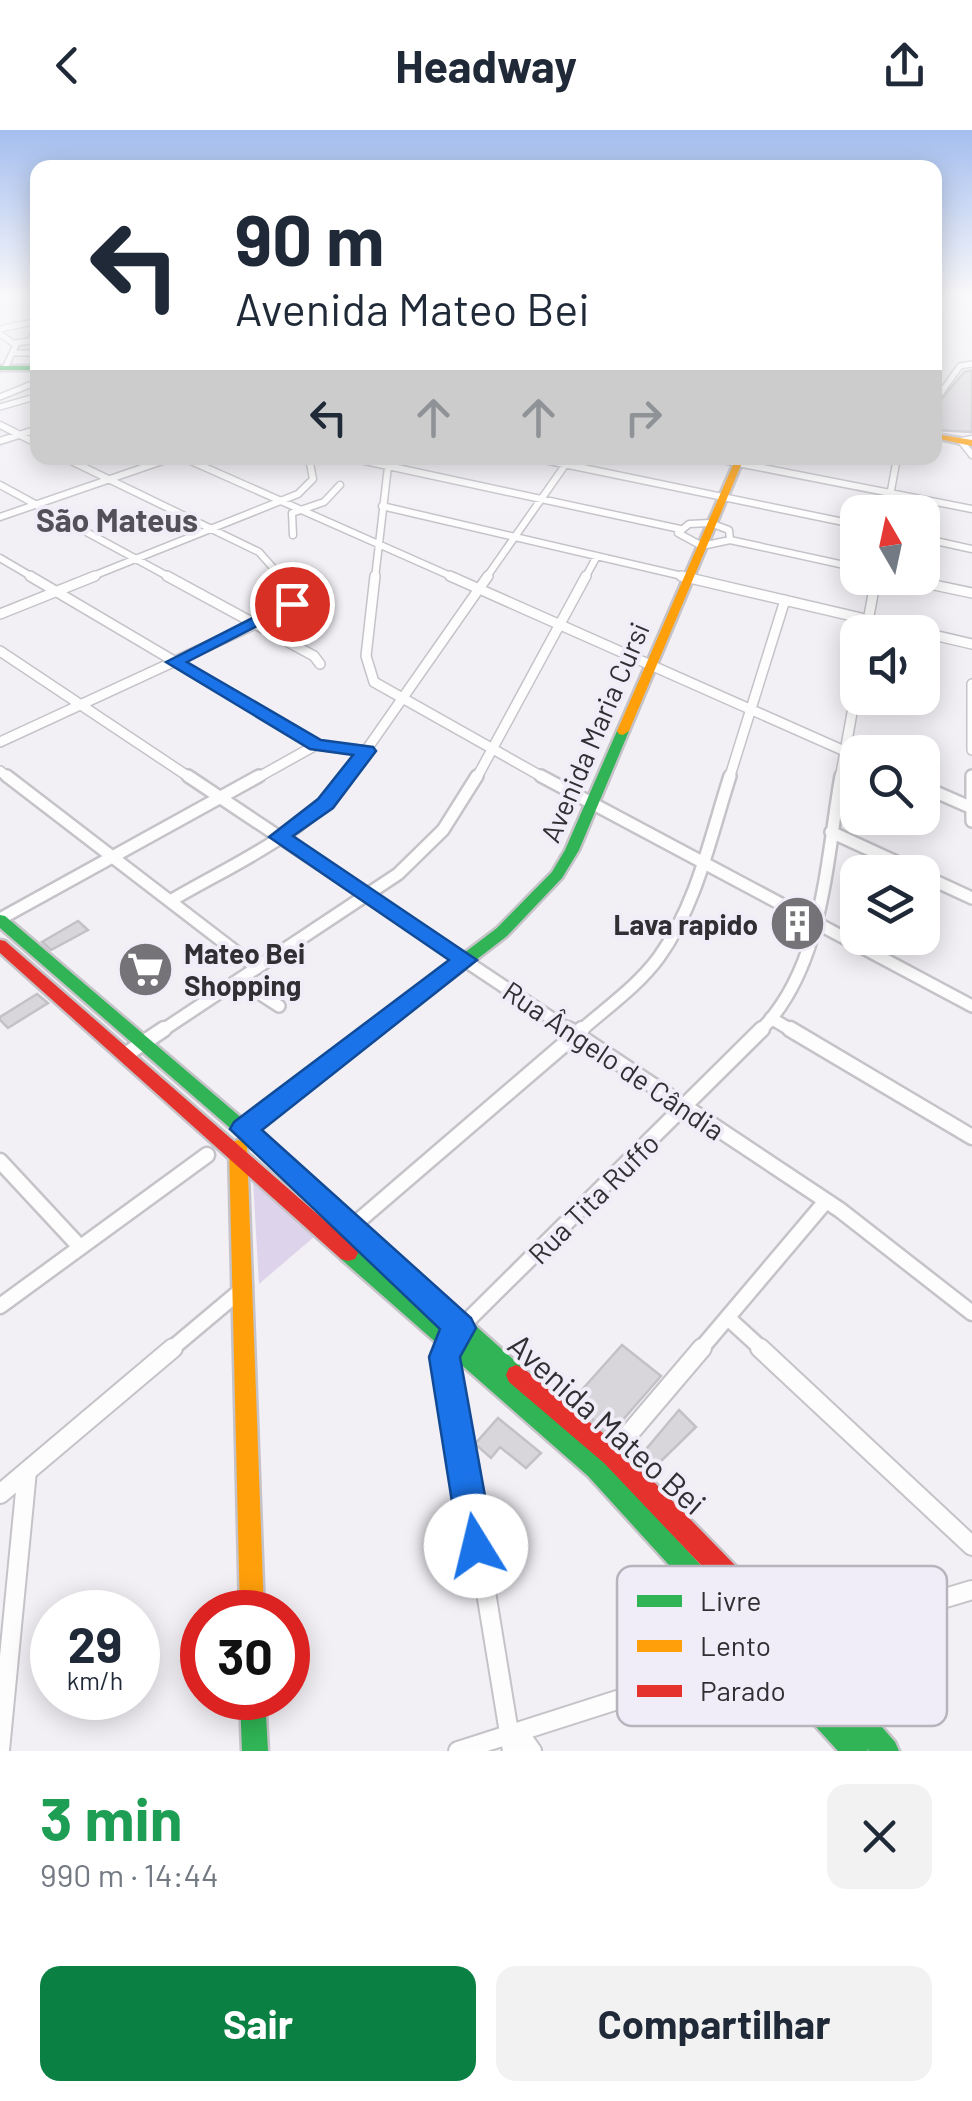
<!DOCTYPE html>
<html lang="pt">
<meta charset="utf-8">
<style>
:root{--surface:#fff;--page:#f2f2f3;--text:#1f2937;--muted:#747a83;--accent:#0b8043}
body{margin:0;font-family:Barlow,sans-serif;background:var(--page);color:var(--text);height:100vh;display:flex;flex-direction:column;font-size:38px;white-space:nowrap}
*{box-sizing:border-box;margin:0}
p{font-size:32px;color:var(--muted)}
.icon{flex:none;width:55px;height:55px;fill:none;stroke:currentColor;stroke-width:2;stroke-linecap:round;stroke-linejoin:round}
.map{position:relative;height:1621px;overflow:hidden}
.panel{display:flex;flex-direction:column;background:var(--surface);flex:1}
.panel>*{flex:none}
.top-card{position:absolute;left:30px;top:30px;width:912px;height:305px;border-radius:20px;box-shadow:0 5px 25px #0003;background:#fff;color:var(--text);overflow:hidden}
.needle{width:65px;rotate:351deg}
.fabs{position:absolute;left:840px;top:365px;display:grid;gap:20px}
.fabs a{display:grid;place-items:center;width:100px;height:100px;border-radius:20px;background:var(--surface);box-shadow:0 5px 25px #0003;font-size:50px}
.speed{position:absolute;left:30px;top:1460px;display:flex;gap:20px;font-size:50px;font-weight:700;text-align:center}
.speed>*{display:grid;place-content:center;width:130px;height:130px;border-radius:50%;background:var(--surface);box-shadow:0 5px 25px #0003;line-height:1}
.speed small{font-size:25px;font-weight:400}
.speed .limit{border:15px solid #d22;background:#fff;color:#111}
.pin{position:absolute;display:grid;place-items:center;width:85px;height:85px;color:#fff;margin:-42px;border:5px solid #fff;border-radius:50%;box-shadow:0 2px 10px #0007}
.me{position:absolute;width:110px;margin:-55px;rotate:351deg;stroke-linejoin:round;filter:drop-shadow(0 0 8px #0008)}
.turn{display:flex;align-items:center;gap:35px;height:210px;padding:0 40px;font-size:45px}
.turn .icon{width:130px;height:130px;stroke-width:2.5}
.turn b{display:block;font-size:70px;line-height:85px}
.lanes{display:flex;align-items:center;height:95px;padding:0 40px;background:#0003;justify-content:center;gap:50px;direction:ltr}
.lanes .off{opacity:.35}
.round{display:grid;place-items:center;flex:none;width:105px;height:105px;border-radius:20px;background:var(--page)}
.head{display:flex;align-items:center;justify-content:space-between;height:170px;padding:0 40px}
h1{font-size:60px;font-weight:700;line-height:75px;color:#1e9e55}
.button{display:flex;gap:20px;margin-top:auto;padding:20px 40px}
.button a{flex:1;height:115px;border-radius:20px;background:var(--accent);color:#fff;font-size:40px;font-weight:700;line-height:115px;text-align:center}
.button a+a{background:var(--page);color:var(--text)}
header{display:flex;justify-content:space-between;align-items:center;height:130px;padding:0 40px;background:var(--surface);font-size:45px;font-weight:700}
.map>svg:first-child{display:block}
.green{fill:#ddd4ec}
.building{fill:#d8d6db;stroke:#c2c1c5;stroke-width:2.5}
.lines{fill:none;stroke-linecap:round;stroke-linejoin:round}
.street-far5-casing{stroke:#c5c3c8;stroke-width:8}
.street-far4-casing{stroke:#c5c3c8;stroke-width:9}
.street-far3-casing{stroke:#c5c3c8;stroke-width:12}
.street-far2-casing{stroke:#c5c3c8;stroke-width:16}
.street-far1-casing{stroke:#c5c3c8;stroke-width:19}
.street-casing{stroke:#c5c3c8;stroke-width:22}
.fast-casing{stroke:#c5c3c8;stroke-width:5}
.slow-casing{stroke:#c5c3c8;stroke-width:5}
.jam-casing{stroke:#c5c3c8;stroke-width:5}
.street-far5{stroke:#fdfdfe;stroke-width:5}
.street-far4{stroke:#fdfdfe;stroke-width:6}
.street-far3{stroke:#fdfdfe;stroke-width:9}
.street-far2{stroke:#fdfdfe;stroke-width:11}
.street-far1{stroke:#fdfdfe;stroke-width:14}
.street{stroke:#fdfdfe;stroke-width:18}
.fast{fill:#30b455;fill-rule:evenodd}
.slow{fill:#ff9f0a;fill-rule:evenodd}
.jam{fill:#e5322d;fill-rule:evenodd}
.route{fill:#1a73e8;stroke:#114b97;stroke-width:2.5}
.labels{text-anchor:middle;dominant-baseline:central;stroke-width:8;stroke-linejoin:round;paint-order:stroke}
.street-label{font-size:28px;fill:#312f33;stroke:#f1edf8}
.poi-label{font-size:28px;font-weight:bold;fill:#312f33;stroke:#f1edf8;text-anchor:end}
.far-district-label{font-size:32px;font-weight:bold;fill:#535059;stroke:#f1edf8}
.near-street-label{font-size:32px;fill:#312f33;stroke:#f1edf8}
.key{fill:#f1edf8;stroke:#b7b4bd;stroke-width:2.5}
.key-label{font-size:28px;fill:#312f33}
</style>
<header><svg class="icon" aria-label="back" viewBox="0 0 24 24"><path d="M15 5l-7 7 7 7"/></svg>Headway<svg class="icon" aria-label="share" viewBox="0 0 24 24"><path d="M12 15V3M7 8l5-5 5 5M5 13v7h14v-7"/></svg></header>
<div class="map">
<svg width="972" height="1621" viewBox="0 0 972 1621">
<rect width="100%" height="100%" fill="#f2f0f5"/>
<path class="green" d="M253,1051L314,1107L259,1154Z"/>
<path class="building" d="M972,240V302L935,300V277L964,242Z
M78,791L88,800L51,820L42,812Z
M37,864L48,873L8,898L0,890V887Z
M622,1215L661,1246L614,1300L607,1301L571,1272Z
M679,1280L696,1297L655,1337L642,1324Z
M498,1288L541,1323L526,1338L500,1317L491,1328L475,1314Z"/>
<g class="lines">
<defs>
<path id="street-far5" d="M0,199L37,191
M0,204L16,215L5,238
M15,213L30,211L38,196
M13,223H38
M0,267L32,254
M935,271L960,236L972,234
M0,277L38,266"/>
<path id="street-far4" d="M0,295L38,314
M972,309L961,311L972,325
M0,311L38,299
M65,328L259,422L282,448
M184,328L455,448
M351,328L680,399
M535,328L858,395
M712,328L972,379
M0,355L171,448
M382,376L691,448
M887,382L897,328
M0,387L171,328
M710,393L729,400L730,410L702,416L678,403L689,394Z
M293,405L292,383L324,372L340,355
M922,408L972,419
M730,410L858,438
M0,428L34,448
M88,448L298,364L313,349L309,328
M375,448L389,328
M486,448L570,328
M585,448L597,426"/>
<path id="street-far3" d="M30,446L316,615L366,621
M167,446L314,526L320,534
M375,446L366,526L374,552L546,649
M450,446L858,627
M681,446L972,514
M901,448L972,463
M0,484L95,446
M866,502L876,448
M0,521L192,649
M972,554V620
M0,612L290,478L293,472L281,446
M0,641L10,649
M255,649L316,615
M346,649L488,446
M476,649L586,446
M729,649L785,470
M840,649L858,550"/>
<path id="street-far2" d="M7,646L257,838
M188,646L572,902
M541,646L972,876
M972,646V691
M922,656L972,678
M831,702L918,742
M922,745L972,768
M172,770C231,735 307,704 347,646
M0,789L259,646
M239,850L279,876
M771,888L794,902
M160,902L398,744L443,700L477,646
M579,902C606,878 638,856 659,827C697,774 710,708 730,646
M759,902C824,838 826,730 841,646"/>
<path id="street-far1" d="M568,899L840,1080L972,1183
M790,899L972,1007
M125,925L164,899
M0,1031L80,1117
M334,1112L582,899
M0,1176L207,1025
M729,1189L763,1220
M170,1220L245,1157
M445,1220L460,1198L762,899
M700,1220L826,1071"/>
<path id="street" d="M446,1218L512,1621
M760,1218L972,1416
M611,1325L702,1218
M0,1364L173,1218
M794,1513L972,1460
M519,1603L532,1621
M0,1620L27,1341
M458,1621L767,1522"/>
<path id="fast" d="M0,236H38V240H0Z
M623,597L629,601L579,720L562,748L507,806L256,1000L523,1238L526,1245L523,1252L516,1255L604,1330L822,1567L777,1515L774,1506L777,1497L786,1494L795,1497L895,1612L899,1621H869L867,1618L868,1621H838L588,1346L341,1129L338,1123L341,1117L348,1115L355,1117L454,1202L267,1030L0,798V785L5,786L244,990L497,798L552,742L565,720L617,601Z
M240,1568H265L268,1621H242Z"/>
<path id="slow" d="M935,304L972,310V316L935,308Z
M736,328H744L629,601L623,605L619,604L617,601Z
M238,1010L244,1012L247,1017L264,1482H240L229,1017L232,1012Z"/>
<path id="jam" d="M0,810L5,811L355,1117L358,1123L355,1129L348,1131L341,1129L0,823Z
M516,1235L523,1238L620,1317L795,1497L798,1506L795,1515L786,1518L777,1515L604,1333L509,1252L506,1245L509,1238Z"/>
</defs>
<use href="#street-far5" class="street-far5-casing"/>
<use href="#street-far4" class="street-far4-casing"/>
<use href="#street-far3" class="street-far3-casing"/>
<use href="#street-far2" class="street-far2-casing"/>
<use href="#street-far1" class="street-far1-casing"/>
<use href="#street" class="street-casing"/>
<use href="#fast" class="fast-casing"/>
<use href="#slow" class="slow-casing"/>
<use href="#jam" class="jam-casing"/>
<use href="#street-far5" class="street-far5"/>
<use href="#street-far4" class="street-far4"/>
<use href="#street-far3" class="street-far3"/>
<use href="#street-far2" class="street-far2"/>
<use href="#street-far1" class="street-far1"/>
<use href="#street" class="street"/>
<use href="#fast" class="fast"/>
<use href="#slow" class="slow"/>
<use href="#jam" class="jam"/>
</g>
<linearGradient id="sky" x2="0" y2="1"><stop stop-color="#a4beef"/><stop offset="0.42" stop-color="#f9f8fa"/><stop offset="1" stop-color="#f9f8fa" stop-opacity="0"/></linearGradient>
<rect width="972" height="389" fill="url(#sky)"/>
<path class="route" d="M286,471L300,474L187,532L321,610L373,617L376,621L333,678L293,706L477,830L262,1000L471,1188L476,1198L460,1227L494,1416L489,1429L476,1434L464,1429L459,1416L429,1227L440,1199L230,999L234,992L449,830L269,707L318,669L353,625L310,619L166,532Z"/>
<defs>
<symbol id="building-disc" viewBox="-11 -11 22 22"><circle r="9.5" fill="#757377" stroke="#f1edf8"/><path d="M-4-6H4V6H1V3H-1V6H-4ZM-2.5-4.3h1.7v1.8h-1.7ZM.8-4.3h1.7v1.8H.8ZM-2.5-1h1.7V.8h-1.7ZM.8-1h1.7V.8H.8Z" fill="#fff"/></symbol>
<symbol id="supermarket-disc" viewBox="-11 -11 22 22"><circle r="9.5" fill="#757377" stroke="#f1edf8"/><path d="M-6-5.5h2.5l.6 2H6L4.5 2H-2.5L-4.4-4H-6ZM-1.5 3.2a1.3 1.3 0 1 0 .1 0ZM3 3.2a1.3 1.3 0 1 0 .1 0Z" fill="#fff"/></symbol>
</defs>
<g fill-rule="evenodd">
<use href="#building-disc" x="766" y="762" width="63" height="63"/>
<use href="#supermarket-disc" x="114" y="808" width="63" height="63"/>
</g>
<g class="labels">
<g class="street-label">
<text transform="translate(594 602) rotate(-67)">Avenida Maria Cursi</text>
<text transform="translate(614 930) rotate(34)">Rua Ângelo de Cândia</text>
<text transform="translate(593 1068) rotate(-45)">Rua Tita Ruffo</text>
</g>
<g class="poi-label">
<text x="758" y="794">Lava rapido</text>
<text x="184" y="823" text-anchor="start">Mateo Bei<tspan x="184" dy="32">Shopping</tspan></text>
</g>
<g class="far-district-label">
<text x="117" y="389">São Mateus</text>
</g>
<g class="near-street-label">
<text transform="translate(608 1293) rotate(42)">Avenida Mateo Bei</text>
</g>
</g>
<rect x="617" y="1436" width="330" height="160" rx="15" class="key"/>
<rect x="637" y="1465" width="45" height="12" fill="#30b455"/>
<rect x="637" y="1510" width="45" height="12" fill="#ff9f0a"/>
<rect x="637" y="1555" width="45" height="12" fill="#e5322d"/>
<g class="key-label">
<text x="700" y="1481">Livre</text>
<text x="700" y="1526">Lento</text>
<text x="700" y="1571">Parado</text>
</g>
</svg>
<div class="fabs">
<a><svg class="needle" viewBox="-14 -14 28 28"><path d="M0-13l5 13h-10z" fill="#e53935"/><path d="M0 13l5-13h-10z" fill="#747a83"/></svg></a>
<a><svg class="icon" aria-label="sound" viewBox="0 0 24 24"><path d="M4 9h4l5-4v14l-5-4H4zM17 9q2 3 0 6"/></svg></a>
<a><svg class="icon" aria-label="search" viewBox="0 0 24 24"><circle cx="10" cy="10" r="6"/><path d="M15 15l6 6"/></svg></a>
<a><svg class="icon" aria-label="layers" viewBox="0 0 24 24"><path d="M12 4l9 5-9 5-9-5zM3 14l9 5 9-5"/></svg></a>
</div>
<div class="speed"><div>29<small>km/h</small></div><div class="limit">30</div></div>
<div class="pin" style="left:292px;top:474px;background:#d93025"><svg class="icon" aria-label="arrive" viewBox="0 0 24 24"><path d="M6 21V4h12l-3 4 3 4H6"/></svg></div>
<svg class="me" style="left:476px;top:1416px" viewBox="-20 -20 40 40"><circle r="19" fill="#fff"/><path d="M0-13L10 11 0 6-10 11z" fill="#1a73e8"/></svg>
<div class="top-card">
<div class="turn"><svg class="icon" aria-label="left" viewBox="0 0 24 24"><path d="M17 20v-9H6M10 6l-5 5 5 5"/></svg><div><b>90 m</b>Avenida Mateo Bei</div></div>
<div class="lanes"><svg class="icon" aria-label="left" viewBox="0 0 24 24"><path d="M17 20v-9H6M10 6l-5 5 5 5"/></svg><svg class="icon off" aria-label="ahead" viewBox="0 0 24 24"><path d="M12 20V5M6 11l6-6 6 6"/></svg><svg class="icon off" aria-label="ahead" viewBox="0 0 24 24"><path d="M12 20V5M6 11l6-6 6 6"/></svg><svg class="icon off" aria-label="right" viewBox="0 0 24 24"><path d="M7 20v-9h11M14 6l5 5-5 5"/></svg></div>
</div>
</div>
<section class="panel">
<div class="head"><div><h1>3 min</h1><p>990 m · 14:44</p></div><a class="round"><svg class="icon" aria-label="close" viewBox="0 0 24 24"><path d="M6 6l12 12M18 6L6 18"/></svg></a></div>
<div class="button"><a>Sair</a><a>Compartilhar</a></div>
</section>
